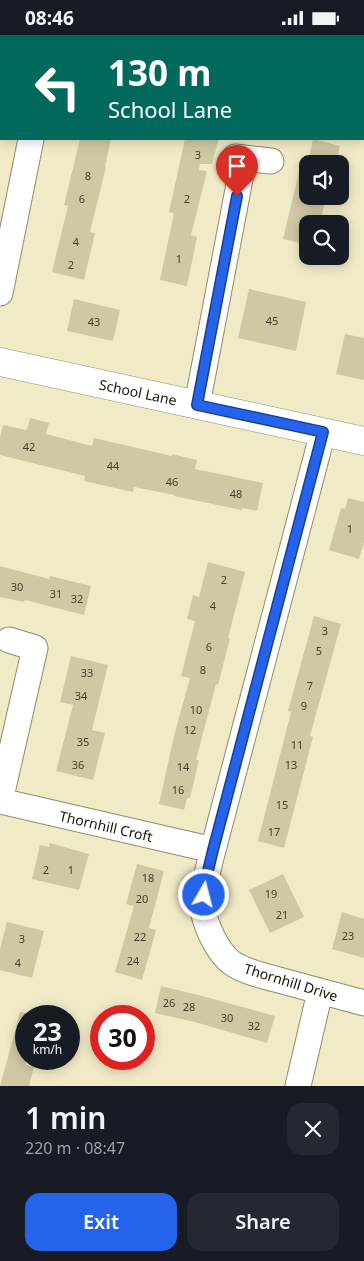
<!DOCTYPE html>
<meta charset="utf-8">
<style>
:root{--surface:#171b24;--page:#242831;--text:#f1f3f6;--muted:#9ea1a6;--accent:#2563eb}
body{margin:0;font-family:"Noto Sans",sans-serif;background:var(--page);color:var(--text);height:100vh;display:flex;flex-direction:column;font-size:19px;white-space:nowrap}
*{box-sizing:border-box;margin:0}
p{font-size:16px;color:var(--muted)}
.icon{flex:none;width:28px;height:28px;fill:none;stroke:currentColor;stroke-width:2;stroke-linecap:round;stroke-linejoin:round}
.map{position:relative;height:1051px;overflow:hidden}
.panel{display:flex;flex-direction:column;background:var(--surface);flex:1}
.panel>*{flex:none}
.top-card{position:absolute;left:0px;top:0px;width:365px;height:105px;box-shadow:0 2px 12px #0003;background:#00695c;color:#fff;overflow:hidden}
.buttons{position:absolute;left:299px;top:120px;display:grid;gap:10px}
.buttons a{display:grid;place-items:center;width:50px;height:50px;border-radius:10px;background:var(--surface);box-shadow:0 2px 12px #0003;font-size:25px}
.speed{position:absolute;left:15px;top:970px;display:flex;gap:10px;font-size:25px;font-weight:700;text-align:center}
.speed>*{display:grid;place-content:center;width:65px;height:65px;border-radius:50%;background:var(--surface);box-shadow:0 2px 12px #0003;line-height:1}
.speed small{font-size:12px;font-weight:400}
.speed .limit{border:8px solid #d22;background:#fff;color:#111}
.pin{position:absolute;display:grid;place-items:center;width:42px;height:42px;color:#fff;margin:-51px -21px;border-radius:50% 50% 50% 0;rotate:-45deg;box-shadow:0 0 5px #0007}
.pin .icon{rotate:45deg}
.me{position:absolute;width:55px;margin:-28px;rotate:8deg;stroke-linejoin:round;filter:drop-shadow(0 0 4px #0008)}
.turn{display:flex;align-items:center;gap:18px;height:105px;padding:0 25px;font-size:22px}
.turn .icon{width:65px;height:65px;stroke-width:2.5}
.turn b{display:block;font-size:35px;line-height:42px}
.round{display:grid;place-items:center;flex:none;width:52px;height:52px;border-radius:15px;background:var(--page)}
.headline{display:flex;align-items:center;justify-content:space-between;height:85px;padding:0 25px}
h1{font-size:30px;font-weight:600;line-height:38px}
.cta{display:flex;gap:10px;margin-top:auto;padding:10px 25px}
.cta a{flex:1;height:58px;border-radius:15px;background:var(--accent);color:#fff;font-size:20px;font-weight:600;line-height:58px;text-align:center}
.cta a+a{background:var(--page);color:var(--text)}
.status{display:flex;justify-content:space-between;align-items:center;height:35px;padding:0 25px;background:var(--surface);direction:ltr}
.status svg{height:14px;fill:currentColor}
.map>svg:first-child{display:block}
.building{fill:#cec8a5}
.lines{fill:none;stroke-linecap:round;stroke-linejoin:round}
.minor-casing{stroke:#918b6a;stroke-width:27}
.tertiary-casing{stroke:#918b6a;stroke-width:29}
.minor{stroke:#fff;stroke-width:25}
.tertiary{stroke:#fff;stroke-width:28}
.route-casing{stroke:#184099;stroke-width:12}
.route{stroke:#2563eb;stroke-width:9}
.labels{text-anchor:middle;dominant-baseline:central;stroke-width:4.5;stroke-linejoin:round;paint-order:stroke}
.number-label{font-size:11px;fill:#44402e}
.street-label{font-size:14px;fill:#161307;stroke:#fff}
</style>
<div class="status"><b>08:46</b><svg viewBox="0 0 49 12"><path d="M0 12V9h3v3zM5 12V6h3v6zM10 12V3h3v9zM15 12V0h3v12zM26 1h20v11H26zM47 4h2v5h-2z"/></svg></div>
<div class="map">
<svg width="364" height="1051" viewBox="0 0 364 1051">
<rect width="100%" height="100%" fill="#f1eac7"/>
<path class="building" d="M80,104H111L105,132H106L90,197L95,198L84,245L52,237L68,171L64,170Z
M185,104H219L212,129H200L199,135L207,136L191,200L197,202L187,251L160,245L174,178L169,177Z
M313,104L340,111L336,129H308Z
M300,133L308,134V161L325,166L320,189H308V210L283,204Z
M249,254L306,267L296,316L238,303Z
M74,264L120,275L113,306L67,296Z
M345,299L364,303V345L336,339Z
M30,383L49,388L46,399L92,411L94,403L172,421V419L197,425L195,434L263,448L257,476L242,473V475L174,461V460L134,452L133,457L84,446L85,441L0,420V402L3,390L27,395Z
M348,463L364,467V507L359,524L329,515L341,473L345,474Z
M208,527L245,537L228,603H230L218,650L216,649L196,725H199L190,763H187L184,775L159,769L175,697L190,643L181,641L195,586L187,584L193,560L199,562Z
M0,531L49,544L50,541L91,551L84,580L25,565L24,567L0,562Z
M314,581L341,589L310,701L313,702L284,813L258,806L291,677L288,676Z
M71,621L108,630L92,695L105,698L93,745L56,736L73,670L60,667Z
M50,808L89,819L79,855L32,844L40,810L49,812Z
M137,829L164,836L149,893L156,895L142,945L115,937L134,871L126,869Z
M283,839L304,882L270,898L249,855Z
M342,877L364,884V923L332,914Z
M7,887L44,896L32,943L0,935V914Z
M161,951L202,961L275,981L267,1008L195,987L155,978Z
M20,977L26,978V1030L34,1032L29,1051H0Z"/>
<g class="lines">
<defs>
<path id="minor" d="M54,1V0
M235,122L271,126
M0,258L31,104
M197,370L244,123
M323,397L213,815C208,834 203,852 203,872C204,889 218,918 232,928C245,937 261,940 275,944C305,952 334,960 364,968
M0,766L213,815
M0,766L35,613L9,605
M298,1051L320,957"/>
<path id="tertiary" d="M0,327L364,406"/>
</defs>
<use href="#minor" class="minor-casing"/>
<use href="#tertiary" class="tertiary-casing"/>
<use href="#minor" class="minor"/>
<use href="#tertiary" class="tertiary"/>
</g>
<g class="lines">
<defs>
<path id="route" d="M204,860L205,848L213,815L323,397L197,370L237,161"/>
</defs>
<use href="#route" class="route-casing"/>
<use href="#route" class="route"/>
</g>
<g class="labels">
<g class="number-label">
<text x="198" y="119">3</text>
<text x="88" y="140">8</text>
<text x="82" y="163">6</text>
<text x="187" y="163">2</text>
<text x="76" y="206">4</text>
<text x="179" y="223">1</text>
<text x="71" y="229">2</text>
<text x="272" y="285">45</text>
<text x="94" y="286">43</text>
<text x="29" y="411">42</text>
<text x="113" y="430">44</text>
<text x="172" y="446">46</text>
<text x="236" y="458">48</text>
<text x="350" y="493">1</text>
<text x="224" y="544">2</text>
<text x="17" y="551">30</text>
<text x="56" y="558">31</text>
<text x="77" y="563">32</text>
<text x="213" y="570">4</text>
<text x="325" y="595">3</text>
<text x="209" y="611">6</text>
<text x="319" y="615">5</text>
<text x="203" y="634">8</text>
<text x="87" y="637">33</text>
<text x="310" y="650">7</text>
<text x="81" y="660">34</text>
<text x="304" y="670">9</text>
<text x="196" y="674">10</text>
<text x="190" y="694">12</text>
<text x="83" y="706">35</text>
<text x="297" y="709">11</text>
<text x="78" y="729">36</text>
<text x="291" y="729">13</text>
<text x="183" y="731">14</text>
<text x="178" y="754">16</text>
<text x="282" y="769">15</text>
<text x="274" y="796">17</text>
<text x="46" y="834">2</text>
<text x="71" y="834">1</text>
<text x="148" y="842">18</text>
<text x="271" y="858">19</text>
<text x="142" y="863">20</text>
<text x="282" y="879">21</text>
<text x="348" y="900">23</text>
<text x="140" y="901">22</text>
<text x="22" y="903">3</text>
<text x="133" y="925">24</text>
<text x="18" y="927">4</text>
<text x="169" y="967">26</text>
<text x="189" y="971">28</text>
<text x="227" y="982">30</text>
<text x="254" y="990">32</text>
</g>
<g class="street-label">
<text transform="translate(138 357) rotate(12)">School Lane</text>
<text transform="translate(106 791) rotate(13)">Thornhill Croft</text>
<text transform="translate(291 947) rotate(17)">Thornhill Drive</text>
</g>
</g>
</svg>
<div class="buttons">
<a><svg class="icon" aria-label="sound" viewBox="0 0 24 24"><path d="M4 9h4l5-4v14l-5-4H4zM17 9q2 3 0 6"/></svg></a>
<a><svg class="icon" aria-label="search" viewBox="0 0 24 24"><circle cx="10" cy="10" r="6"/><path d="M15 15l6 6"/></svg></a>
</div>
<div class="speed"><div>23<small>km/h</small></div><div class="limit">30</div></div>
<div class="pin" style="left:237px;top:161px;background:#d93025"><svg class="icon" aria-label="arrive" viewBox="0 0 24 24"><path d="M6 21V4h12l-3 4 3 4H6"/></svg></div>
<svg class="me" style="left:204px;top:860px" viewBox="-20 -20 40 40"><circle r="17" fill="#2563eb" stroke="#fff" stroke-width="3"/><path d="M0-11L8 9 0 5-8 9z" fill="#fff"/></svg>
<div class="top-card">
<div class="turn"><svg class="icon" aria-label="left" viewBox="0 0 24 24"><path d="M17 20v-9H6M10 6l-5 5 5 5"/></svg><div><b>130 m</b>School Lane</div></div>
</div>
</div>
<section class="panel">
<div class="headline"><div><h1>1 min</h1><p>220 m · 08:47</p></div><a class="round"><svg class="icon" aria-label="close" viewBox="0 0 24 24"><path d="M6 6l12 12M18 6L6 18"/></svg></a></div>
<div class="cta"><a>Exit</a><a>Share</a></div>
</section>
